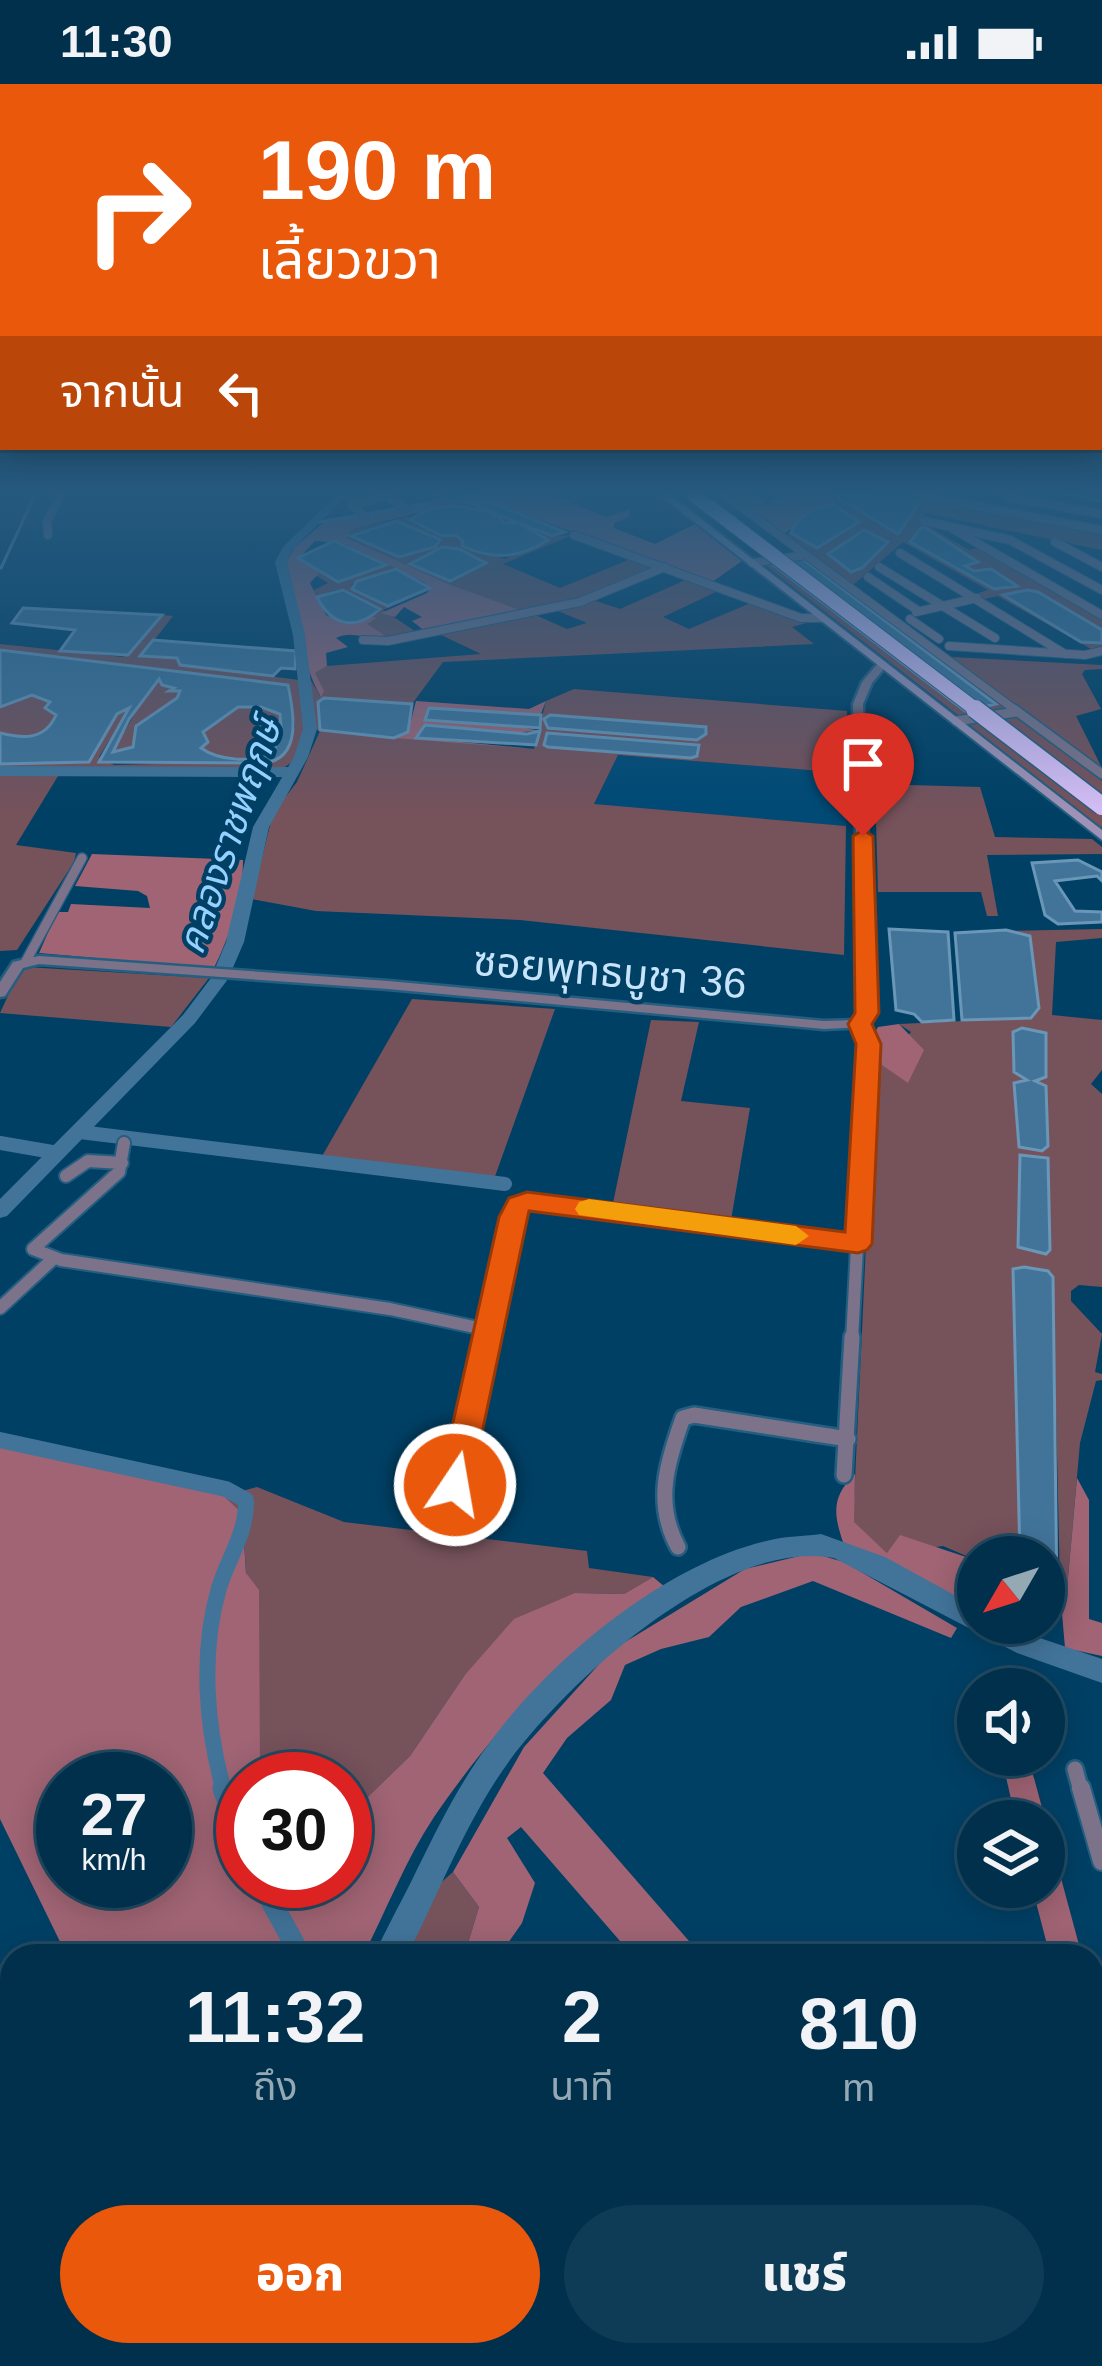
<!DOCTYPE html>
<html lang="th">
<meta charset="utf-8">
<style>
:root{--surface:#00304c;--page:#0e3c56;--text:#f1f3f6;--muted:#95a9b5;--line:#224b64;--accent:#ea580c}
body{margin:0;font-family:Helvetica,"Noto Sans Thai",sans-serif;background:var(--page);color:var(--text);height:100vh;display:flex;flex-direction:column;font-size:45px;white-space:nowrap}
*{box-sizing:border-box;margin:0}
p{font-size:39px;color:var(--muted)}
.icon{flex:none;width:66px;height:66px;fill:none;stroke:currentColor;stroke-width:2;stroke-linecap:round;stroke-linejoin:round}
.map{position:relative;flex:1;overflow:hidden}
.sheet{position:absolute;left:0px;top:1860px;width:1104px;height:423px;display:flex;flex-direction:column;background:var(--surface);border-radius:36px 36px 0 0;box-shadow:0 6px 30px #0003,0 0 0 3px var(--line)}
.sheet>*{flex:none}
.top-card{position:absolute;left:0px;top:0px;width:1104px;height:366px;box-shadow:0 6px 30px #0003,0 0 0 3px var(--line);background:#ea580c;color:#fff;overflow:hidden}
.needle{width:78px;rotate:231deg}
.controls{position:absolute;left:957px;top:1452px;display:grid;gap:24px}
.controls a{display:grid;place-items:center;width:108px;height:108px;border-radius:50%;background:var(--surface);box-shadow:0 6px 30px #0003,0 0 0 3px var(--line);font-size:60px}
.speed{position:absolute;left:36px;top:1668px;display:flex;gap:24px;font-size:60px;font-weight:700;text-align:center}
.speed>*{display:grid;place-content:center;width:156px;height:156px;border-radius:50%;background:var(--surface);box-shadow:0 6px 30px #0003,0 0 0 3px var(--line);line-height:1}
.speed small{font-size:30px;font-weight:400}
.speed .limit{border:18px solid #d22;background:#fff;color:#111}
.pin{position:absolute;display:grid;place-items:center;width:102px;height:102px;color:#fff;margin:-123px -51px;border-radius:50% 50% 50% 0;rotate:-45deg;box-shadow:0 0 12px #0007}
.pin .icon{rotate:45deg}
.me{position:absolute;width:132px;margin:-66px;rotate:12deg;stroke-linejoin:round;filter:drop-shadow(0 0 9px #0008)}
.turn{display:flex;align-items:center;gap:42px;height:252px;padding:0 60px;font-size:54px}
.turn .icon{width:156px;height:156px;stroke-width:2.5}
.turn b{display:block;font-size:84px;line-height:102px}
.then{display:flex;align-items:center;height:114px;padding:0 60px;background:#0003;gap:24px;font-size:45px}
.eta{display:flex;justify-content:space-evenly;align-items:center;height:204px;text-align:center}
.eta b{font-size:72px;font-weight:800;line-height:84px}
.primary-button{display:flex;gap:24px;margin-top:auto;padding:24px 60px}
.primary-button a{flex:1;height:138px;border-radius:72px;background:var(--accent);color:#fff;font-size:48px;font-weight:800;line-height:138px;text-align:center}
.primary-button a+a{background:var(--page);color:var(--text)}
.status{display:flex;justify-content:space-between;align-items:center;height:84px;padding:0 60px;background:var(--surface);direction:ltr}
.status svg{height:33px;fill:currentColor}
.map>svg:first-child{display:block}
.built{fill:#004a75}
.green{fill:#76525b;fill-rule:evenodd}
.forest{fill:#a06474;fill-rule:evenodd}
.water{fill:#42749a;stroke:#6a96b7;stroke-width:3;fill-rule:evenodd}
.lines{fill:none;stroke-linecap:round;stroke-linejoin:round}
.stream{stroke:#6a96b7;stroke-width:3}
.canal-far3{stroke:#42749a;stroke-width:10}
.canal-far2{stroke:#42749a;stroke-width:14}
.canal-far1{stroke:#42749a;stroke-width:16}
.canal{stroke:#42749a;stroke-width:21}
.river{fill:#42749a;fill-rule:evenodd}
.minor-far4-casing{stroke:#245e80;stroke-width:10}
.minor-far3-casing{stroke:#245e80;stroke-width:12}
.minor-far2-casing{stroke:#245e80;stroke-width:16}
.minor-far1-casing{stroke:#245e80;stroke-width:20}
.minor-casing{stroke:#245e80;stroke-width:22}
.tertiary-casing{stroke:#245e80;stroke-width:5}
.secondary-casing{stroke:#245e80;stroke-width:4}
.minor-far4{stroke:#7c738a;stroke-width:8}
.minor-far3{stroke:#7c738a;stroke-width:9}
.minor-far2{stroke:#7c738a;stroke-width:12}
.minor-far1{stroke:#7c738a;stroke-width:15}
.minor{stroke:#7c738a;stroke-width:18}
.tertiary{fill:#7c738a;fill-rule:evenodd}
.secondary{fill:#a092b6;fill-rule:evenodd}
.motorway-bridge-far1-casing{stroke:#245e80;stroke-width:16;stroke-linecap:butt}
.motorway-bridge-casing{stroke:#245e80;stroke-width:21;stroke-linecap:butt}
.motorway-bridge-far1{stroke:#d5bef6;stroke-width:14}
.motorway-bridge{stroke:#d5bef6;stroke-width:18}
.route{fill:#ea580c;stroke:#983908;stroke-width:3}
.slow{fill:#f59e0b}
.labels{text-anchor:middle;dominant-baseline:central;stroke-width:9;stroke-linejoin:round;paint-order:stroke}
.far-water-label{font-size:39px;font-style:italic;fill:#96d0fe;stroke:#004065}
.street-label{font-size:42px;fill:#c8e4fb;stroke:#004065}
</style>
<div class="status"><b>11:30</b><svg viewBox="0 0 49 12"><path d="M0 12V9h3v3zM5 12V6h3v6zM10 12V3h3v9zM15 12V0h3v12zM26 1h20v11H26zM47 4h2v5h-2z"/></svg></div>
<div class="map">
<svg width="1102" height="2282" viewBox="0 0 1102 2282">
<rect width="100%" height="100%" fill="#004065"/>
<path class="built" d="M618,671L846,689V742L594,721Z"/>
<path class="green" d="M922,414L1102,448V466L925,429L919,437L969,466L979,464L1102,534V562L1091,565L998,512L984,515L976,510L988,506L903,458L853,501L783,451L791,449L818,464L858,437L834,415L898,449Z
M470,419L552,452L572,451L503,480L560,504L633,474L658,483C616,500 572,523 526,526C498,528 378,468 346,453L350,446ZM473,422L499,433C460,454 453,458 411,439L410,434L444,424ZM391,437L439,455L434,463L404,473L351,450ZM507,438L548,456L505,475L462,460Z
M803,473L1005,624L959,632L762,479Z
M386,481L396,485L351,501L388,522L430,504L383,526L418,549L382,557L366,539L375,530L335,506L317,513L314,506L328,499L315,491L320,488L338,497Z
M690,494L720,506L663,533L689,545L753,518L817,536L792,543L814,560L443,578L412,620L324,614L318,618L320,645L534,665L546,617L574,605L847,627L846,689L618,671L594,720L846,742L844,871L520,836L316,827L252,815L273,729L297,698L320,647L314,644L307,590L320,612L323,607L314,589L327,582L481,570L437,549L531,529L567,545L587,539L553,525L590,515L620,525ZM550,631L706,643V650L696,656L548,644L544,635Z
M162,531L173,532L141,573L178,574L181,581L299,596L305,641L294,677L283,684H0V680L89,678L117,630L129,624L99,673L114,681L278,677L295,642L287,601L0,566V560L123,573Z
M951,573L1102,581V585L1085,586L1082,590L1101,625L1076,632L1102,684Z
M163,594L181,608L177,614L137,642L133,663L113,668L146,609Z
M33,611L51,619L56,630L47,647L27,654L0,649V623Z
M238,623H261L280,630L274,668C253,679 218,678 200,663C204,639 219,634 238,623Z
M1012,630L1102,697V744L967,639Z
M0,691L58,692L16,761L76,769L74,778L17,866L0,867Z
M875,700L980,703L995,753L1092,755L1102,763V770L987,771L998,832H987L981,808H878Z
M1102,845V854L1056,858L1052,931L1102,936V986L1091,1000L1102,1010V1203L1079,1201L1071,1207V1217L1102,1250L1095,1288L1102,1290V1296L1096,1297L1080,1359L1067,1505L1061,1518L1044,1514L1057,1513L1060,1501L1053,1193L1013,1186L1020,1473H978V1477L943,1462L888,1470L853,1438L875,968L882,981L911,948L899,940L1031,934L1039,924L1030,852L1008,847ZM1021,1071L1048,1075L1049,1166Z
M26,883L209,894L171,943L0,929L19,888Z
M412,915L555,925L493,1098L321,1074Z
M651,936L699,938L681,1017L750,1024L731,1136L613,1119Z
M257,1403L344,1438L587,1467L589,1484L653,1493L624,1510L575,1509L464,1592L410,1672L345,1735V1695H267L260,1687L242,1429L224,1412Z
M453,1788L479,1823L469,1856L458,1872H402L436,1803Z"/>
<path class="forest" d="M484,411H553L606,433L629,426V433L614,439V444L655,460L695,440L742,477L712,498L489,418L444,422L350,446L347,454L448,500L522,527L426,548L412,537L422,533L404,523L395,533L381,529L427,509L430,504L425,499L342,459L315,457L299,474L320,488L310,499L326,531L350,540L371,532L376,534L367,540L384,551C367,558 353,545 336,554L348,563L326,569L327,582L315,589L324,607L321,613C300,578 296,521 286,480L294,464L324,438Z
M729,411H757L767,421L779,411H833L835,421L820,422L783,451Z
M416,617L529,625L546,617L540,632L429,624L540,647L417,654L535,665L394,654L408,648Z
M92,770L243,776C243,817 228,857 209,894L184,892L186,882L39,869L57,828H68L71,820L150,824L147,812L138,807L75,802Z
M899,940L924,966L908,999L882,981L872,954L878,943Z
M0,1362L224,1412L242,1429L246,1489L259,1506L260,1686L267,1695H243V1797H345V1735L410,1672L464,1592L514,1535L575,1509L624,1510L653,1493L671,1508C578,1544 490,1652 434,1733C406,1775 386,1827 363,1872H67L0,1735ZM63,1695H165V1797H63Z
M855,1390L854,1438L887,1469L900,1451L978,1477V1528L843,1458C833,1429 832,1412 855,1390Z
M1077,1394L1089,1416V1535L1102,1539V1572L1065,1564L1061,1518L1067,1505Z
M812,1469L844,1478L957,1544L951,1554L813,1497L741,1523L709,1553L661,1565L625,1581L611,1616L567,1654L543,1689L702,1872H633L521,1743L507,1754L535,1799L522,1839L499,1872H458L469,1856L479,1823L453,1788L524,1663L612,1566L745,1485Z
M1001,1671H1025L1034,1694L1082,1872H1050L1032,1803H1044V1737H1016Z
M0,2075L12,2101V2220L0,2229Z
M237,2271H344L352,2282H227Z"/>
<path class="water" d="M833,411L922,415L898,450Z
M479,417L489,418L565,448L552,452L519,439L548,456C518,475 493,476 462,462L463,457L456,451L442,452L410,436C437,416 470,421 500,433L503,439H518L470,419Z
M835,421L859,438L817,464L791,449C796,432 818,422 835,421Z
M396,437L437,454L440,456L435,463L399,473L351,452Z
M923,442L978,478L965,482L974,487L991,485L1017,502L994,505L910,458Z
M864,446L888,458L862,484L851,488L828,470Z
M334,457L386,481L338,498L298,474Z
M442,463L459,465L486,479L450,497L410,480Z
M800,474L804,476L996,620L965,627L773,481Z
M396,485L430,504L388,522L352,505L357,497Z
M343,506L380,525C355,548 331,541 317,513Z
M1027,506L1038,508L1102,546V559L1081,558L1003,511Z
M23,524L162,531L128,571L60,567L75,546L12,539Z
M153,556L296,567L295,585L281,584L273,592L180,581L177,574L140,572Z
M0,566L288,601C294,629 302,675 264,679L99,678L129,624L117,630L89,678L0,680V649C24,655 45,656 56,631L45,624L50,618L32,611L0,623ZM159,595L162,601L174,604L169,607H180L177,614L136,642L133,663L113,668L129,635ZM238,623H261L280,630L281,643L273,647L277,655L274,669C253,679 219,677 201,664L208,658L203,648Z
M324,614L412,620L408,648L394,654L320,646L318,618Z
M429,624L541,631L540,644L425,636Z
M550,631L706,643V650L697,656L548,644L544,635Z
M425,641L527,650L540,647L536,661L416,654Z
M547,649L699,661L697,672L691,674L548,663L544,661Z
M1078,776L1102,788V797L1097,792L1055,797L1075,827L1102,828V838L1058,840L1045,831L1032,779Z
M889,845L948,848L954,936L922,938L914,930L896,926Z
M1006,846L1030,852L1039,924L1031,934L962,936L955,849Z
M1022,944L1046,949V993L1035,997L1046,1002L1048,1062L1042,1067L1019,1063L1014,999L1027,996L1014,988L1013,948Z
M1020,1071L1048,1074L1050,1166L1046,1170L1018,1163Z
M1024,1183L1048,1187L1053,1193L1057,1513H1044V1473H1020L1013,1185Z"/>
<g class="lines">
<path class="stream" d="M1069,411L1102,417
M319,438L477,411
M1,484L35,411"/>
<path class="canal-far3" d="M0,687L290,688"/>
<path class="canal-far2" d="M80,1048L505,1100
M0,1059L58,1069"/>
<path class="canal-far1" d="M0,1356L226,1405L246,1416C247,1449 228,1474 219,1504C200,1569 206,1643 224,1707"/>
<path class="canal" d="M223,1704L243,1762
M260,1797L301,1872
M34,2271L39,2282"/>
<path class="river" d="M336,411H347L292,466L287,478L305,551L317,645L308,673L269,743L244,858L228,895L195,939L7,1132L0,1134V1115L183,931L211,894L226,858L253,743L294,673L303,645L293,551L275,478L283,463Z
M821,1450L885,1473L978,1524V1539H1009L1034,1552L1102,1575V1599L1017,1569L834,1474C725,1453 570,1595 510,1676C466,1736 440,1807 407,1872H374C385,1847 399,1822 411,1798C434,1751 457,1703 488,1661C550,1575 669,1476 775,1455C790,1452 806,1452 821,1450Z
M12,2219V2260L0,2265V2224Z"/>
<defs>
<path id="minor-far4" d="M436,411L444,415
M725,411L1018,628
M917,411L1102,446
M386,412L406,424
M1008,413L1102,430
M364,431L352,421L388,411
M924,437L1010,456L1102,506
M953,445L1102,531
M48,451L47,438L61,411
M574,451L801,534H822
M1055,458L1102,483
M900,469L1065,570
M752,479L806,471
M879,483L995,554
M868,493L917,526
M916,528L977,514
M910,535L939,555
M363,556L388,557L580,518L665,483
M949,562L1085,571L1102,567"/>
<path id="minor-far3" d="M1014,625L1102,690
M956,637L1016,628
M26,877L82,774"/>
<path id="minor-far2" d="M124,1059L119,1088L33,1165L61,1176L390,1225L488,1246
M66,1092L88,1077L122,1079
M0,1224L54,1174
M488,1256L519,1120L527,1117L858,1160
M852,1256L868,960L860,940"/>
<path id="minor-far1" d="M844,1391L852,1253
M455,1401L489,1253
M678,1463C654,1419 667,1378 683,1334L694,1331L848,1355
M1075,1685L1081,1707"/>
<path id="minor" d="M1081,1704L1102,1777
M357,2271L364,2282
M435,2282L445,2271"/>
<path id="tertiary" d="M879,578L888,580L872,599L863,620L874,929L865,943L824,945L388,905L39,880L23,884L5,912L0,913V898L13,878L39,872L388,897L824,937L856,936L860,929L853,620L862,598Z"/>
<path id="secondary" d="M660,411H670L1102,746V756Z"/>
</defs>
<use href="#minor-far4" class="minor-far4-casing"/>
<use href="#minor-far3" class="minor-far3-casing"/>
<use href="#minor-far2" class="minor-far2-casing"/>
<use href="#minor-far1" class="minor-far1-casing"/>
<use href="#minor" class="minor-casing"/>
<use href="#tertiary" class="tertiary-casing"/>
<use href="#secondary" class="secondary-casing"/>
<use href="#minor-far4" class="minor-far4"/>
<use href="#minor-far3" class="minor-far3"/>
<use href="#minor-far2" class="minor-far2"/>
<use href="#minor-far1" class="minor-far1"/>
<use href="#minor" class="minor"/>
<use href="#tertiary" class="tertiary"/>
<use href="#secondary" class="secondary"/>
<defs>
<path id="motorway-bridge-far1" d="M694,411L979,628"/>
<path id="motorway-bridge" d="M975,625L1102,722"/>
</defs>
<use href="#motorway-bridge-far1" class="motorway-bridge-far1-casing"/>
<use href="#motorway-bridge" class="motorway-bridge-casing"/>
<use href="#motorway-bridge-far1" class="motorway-bridge-far1"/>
<use href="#motorway-bridge" class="motorway-bridge"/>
</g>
<linearGradient id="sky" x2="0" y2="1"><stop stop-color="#002338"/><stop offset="0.56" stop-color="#26597e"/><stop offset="1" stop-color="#26597e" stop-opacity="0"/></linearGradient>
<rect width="1102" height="730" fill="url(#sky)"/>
<path class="route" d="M863,746L873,752L879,929L872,940L881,960L872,1160L867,1166L858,1169L529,1127L471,1401L466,1410L455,1414L443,1410L439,1401L499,1133L509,1114L527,1108L845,1148L856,960L848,940L855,929L853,752Z"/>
<path class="slow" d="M589,1115L796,1142L809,1152L796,1161L579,1131L575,1125L579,1118Z"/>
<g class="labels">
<g class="far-water-label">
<text transform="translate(229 752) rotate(-71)">คลองราชพฤกษ์</text>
</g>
<g class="street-label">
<text transform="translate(610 888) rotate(5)">ซอยพุทธบูชา 36</text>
</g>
</g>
</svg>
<div class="controls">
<a><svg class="needle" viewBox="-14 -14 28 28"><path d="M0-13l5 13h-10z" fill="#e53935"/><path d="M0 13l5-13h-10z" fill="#95a9b5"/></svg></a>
<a><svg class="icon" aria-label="sound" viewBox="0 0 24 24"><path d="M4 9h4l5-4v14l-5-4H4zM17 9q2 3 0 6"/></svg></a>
<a><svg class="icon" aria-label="layers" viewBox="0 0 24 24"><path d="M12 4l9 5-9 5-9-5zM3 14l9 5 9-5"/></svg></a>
</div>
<div class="speed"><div>27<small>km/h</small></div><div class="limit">30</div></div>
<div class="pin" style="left:863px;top:752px;background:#d93025"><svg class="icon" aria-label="arrive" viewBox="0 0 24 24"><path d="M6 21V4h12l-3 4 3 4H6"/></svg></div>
<svg class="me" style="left:455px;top:1401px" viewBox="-20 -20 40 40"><circle r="17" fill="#ea580c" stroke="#fff" stroke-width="3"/><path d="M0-11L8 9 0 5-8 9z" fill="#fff"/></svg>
<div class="top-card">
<div class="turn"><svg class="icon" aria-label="right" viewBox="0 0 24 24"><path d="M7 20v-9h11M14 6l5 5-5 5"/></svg><div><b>190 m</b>เลี้ยวขวา</div></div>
<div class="then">จากนั้น<svg class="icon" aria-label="left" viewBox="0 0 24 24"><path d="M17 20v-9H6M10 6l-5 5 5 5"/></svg></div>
</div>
<section class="sheet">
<div class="eta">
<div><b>11:32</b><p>ถึง</p></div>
<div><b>2</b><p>นาที</p></div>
<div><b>810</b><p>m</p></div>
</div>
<div class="primary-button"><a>ออก</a><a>แชร์</a></div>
</section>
</div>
